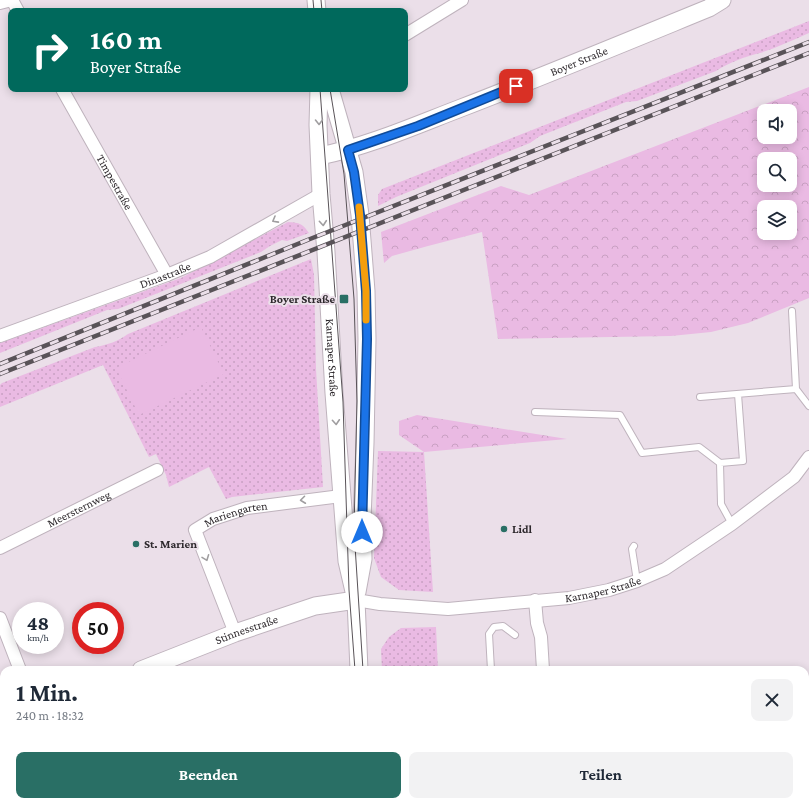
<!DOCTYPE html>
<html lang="de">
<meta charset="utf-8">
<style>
:root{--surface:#fff;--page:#f2f2f3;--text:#1f2937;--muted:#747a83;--accent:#296f65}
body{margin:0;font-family:"Crimson Pro",serif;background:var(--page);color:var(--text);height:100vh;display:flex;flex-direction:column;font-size:15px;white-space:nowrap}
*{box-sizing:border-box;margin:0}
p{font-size:13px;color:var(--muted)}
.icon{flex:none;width:22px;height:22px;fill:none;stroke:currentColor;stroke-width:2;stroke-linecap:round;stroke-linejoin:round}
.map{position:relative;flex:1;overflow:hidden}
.drawer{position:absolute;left:0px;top:666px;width:809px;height:140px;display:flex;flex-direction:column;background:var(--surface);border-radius:12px 12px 0 0;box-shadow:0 2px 10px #0003}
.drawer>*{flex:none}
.top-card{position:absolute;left:8px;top:8px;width:400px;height:84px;border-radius:8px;box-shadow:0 2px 10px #0003;background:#00695c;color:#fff;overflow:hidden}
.controls{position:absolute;left:757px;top:104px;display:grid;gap:8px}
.controls a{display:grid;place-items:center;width:40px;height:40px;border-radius:8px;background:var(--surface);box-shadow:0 2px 10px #0003;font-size:20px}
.speed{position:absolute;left:12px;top:602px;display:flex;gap:8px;font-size:20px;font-weight:700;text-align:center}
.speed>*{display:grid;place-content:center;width:52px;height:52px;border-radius:50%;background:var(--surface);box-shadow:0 2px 10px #0003;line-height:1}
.speed small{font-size:10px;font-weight:400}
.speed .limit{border:6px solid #d22;background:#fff;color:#111}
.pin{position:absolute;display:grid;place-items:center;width:34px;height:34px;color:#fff;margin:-17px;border-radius:8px;box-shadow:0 2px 6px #0006}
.me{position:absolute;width:44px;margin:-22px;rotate:0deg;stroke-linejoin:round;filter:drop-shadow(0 0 3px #0008)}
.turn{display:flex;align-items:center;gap:14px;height:84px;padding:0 16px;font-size:18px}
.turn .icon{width:52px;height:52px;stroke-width:2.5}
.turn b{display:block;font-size:28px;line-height:34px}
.round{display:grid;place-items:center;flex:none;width:42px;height:42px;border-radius:8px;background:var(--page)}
.summary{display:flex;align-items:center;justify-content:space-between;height:68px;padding:0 16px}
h1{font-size:24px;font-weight:700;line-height:30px}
.button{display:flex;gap:8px;margin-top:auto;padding:8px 16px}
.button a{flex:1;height:46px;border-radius:8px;background:var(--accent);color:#fff;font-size:16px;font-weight:700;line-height:46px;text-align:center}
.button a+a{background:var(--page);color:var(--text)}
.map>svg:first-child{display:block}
.grass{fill:url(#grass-dots)}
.forest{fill:url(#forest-crowns);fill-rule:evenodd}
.pitch{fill:#eabae3}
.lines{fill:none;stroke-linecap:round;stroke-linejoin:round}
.lane-casing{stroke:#bfb3bd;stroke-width:8}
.street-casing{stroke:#bfb3bd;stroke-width:14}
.secondary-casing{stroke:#bfb3bd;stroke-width:19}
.lane{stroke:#fff;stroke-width:6}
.street{stroke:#fff;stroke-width:12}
.secondary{stroke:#fff;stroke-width:17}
.tram{stroke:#595358;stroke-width:1}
.rail-casing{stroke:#595358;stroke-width:4.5}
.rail{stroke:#ebdfe9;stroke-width:3;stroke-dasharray:9;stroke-linecap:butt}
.oneway{stroke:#a09ea0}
.route-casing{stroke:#114b97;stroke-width:10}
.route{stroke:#1a73e8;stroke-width:7}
.slow{stroke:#f59e0b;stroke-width:7}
.poi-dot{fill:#296f65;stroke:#ebdfe9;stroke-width:1.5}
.labels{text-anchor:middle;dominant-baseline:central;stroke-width:4;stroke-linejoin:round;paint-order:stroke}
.street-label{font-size:12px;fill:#2d282c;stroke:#ebdfe9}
.poi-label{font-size:12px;font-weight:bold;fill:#2d282c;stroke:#ebdfe9;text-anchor:start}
</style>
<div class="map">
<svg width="809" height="806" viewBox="0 0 809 806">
<defs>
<pattern id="grass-dots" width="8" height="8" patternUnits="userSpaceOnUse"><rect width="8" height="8" fill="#eabae3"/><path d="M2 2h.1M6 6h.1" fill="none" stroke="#c9a0c3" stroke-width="1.8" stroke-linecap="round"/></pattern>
<pattern id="forest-crowns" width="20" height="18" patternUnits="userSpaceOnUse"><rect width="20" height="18" fill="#eabae3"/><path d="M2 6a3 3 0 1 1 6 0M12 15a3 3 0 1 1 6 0" fill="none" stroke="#c9a0c3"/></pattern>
</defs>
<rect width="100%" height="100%" fill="#ebdfe9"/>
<path class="grass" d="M809,21V33C793,40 776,48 760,53C744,57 730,62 716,71L637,101L626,102L540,136L530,143L396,197L378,206V195L382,189Z
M288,222C300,223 302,223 309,233L287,241L282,240L270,246L261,252L118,309L107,310L0,353V343L181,278Z
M311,259L314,275L316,369L323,487L232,497L226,499L209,467L169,487L166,475L156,454L149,457L103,365L0,407V385L2,383L95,347C108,345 118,341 128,334Z
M378,451L424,452L433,592L399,590L381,577L374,558Z
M436,627L438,670H382L381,649L389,637L401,628Z
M390,802H441V806H390Z"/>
<path class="forest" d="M809,87V298L748,323L711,332L671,336L498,339L482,232L428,246L392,256L384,263L381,232L501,186L529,195ZM764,111H790V137H764ZM764,159H790V185H764ZM764,207H790V233H764Z
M417,415L567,439L424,452L399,435V421Z"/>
<path class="pitch" d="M201,327L224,374L139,415L116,368Z"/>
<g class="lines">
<defs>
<path id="lane" d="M792,311L796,389
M700,397L796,389L809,406
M535,412L620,415L642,453L699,447L720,463
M732,524L721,504L720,463L743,461L738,394
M634,546L632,549L637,581
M491,670L489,634L494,627L503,626L515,635
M148,806L159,802"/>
<g id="street">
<path d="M12,0L18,11"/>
<path d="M0,3L12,0"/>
<path d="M405,35L462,0"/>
<path id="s1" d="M62,89L167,275"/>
<path id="s2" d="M0,336L167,275L210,257L321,194"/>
<path id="s3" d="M0,548L157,470"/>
<path id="s4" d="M356,600L380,604L448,609L569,598L609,590L637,581L665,569L732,524L794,477L809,457"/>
<path d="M535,600L537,623L541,637L543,670"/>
<path d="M0,618L20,670"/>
<path id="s5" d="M235,633L195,530L213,519L247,508L341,496"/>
<path d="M550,802V806"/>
</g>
<g id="secondary">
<path d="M316,0L317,11"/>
<path id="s6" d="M319,89L318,125L321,194L326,252L334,393L347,561L356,600L359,670"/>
<path d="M330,89L354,172L360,215L366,291L367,339L365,443L362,519L363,559L357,592"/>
<path id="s7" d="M320,156C369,146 414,126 461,108C544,76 626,42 709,8L722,0"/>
<path id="s8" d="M141,670L235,633L315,606L356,600"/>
<path d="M0,724L4,723"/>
<path d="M376,802V806"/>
<path d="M355,806V802"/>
</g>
</defs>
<use href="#lane" class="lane-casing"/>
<use href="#street" class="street-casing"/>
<use href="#secondary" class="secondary-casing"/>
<use href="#lane" class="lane"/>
<use href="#street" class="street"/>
<use href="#secondary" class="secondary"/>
<path class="tram" d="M313,0L314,11
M321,0L322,11
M320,89L343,402L349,590L355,670
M330,89L344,174L354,299L357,401L354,530L363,670
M363,802V806
M370,802V806"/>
<defs>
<path id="rail" d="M0,364L310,239L809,42
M0,374L809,53"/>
</defs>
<use href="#rail" class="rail-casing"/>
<use href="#rail" class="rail"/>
</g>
<defs><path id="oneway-chevron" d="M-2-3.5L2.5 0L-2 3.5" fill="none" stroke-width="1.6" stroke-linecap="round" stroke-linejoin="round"/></defs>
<g class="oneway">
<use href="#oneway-chevron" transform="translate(319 122) rotate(89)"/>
<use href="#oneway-chevron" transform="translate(275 220) rotate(151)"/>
<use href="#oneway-chevron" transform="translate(323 223) rotate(85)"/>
<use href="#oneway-chevron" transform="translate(336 422) rotate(86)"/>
<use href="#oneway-chevron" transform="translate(303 500) rotate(173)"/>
<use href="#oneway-chevron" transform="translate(206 558) rotate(69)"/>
</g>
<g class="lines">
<defs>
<path id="route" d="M362,532L367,339L366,291L360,215L354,172L348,150L418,126L516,86"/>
</defs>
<use href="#route" class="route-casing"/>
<use href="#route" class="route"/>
<path class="slow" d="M359,207L366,291V320"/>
</g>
<g class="poi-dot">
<rect x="339" y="294" width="10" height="10" rx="2"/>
<circle cx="504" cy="529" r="4"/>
<circle cx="136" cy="544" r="4"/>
</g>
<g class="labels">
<g class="street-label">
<text stroke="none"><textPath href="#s7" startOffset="276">Boyer Straße</textPath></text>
<text stroke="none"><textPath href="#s1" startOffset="107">Timpestraße</textPath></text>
<text stroke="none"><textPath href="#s2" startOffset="176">Dinastraße</textPath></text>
<text stroke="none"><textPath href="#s6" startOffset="269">Karnaper Straße</textPath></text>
<text stroke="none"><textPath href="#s3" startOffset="88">Meersternweg</textPath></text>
<text stroke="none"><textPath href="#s5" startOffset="155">Mariengarten</textPath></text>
<text stroke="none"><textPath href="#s4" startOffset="249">Karnaper Straße</textPath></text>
<text stroke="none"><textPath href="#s8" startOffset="113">Stinnesstraße</textPath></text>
</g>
<g class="poi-label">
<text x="335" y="299" text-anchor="end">Boyer Straße</text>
<text x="512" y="529">Lidl</text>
<text x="144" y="544">St. Marien</text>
</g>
</g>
</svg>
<div class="controls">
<a><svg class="icon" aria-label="sound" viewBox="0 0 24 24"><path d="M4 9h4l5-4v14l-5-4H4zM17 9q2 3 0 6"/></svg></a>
<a><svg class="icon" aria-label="search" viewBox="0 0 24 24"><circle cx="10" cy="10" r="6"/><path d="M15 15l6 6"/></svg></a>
<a><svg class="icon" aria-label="layers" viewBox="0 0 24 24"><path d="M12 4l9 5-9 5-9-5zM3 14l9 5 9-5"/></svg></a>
</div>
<div class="speed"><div>48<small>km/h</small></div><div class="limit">50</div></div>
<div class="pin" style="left:516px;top:86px;background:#d93025"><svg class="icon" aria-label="arrive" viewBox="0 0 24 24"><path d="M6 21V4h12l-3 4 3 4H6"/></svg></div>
<svg class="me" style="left:362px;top:532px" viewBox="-20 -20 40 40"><circle r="19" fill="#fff"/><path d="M0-13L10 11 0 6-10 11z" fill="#1a73e8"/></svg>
<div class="top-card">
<div class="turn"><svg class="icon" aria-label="right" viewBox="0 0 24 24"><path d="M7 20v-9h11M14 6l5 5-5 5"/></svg><div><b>160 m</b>Boyer Straße</div></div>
</div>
<section class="drawer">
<div class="summary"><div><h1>1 Min.</h1><p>240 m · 18:32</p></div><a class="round"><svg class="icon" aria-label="close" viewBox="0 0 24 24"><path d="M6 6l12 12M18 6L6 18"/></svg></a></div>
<div class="button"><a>Beenden</a><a>Teilen</a></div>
</section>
</div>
